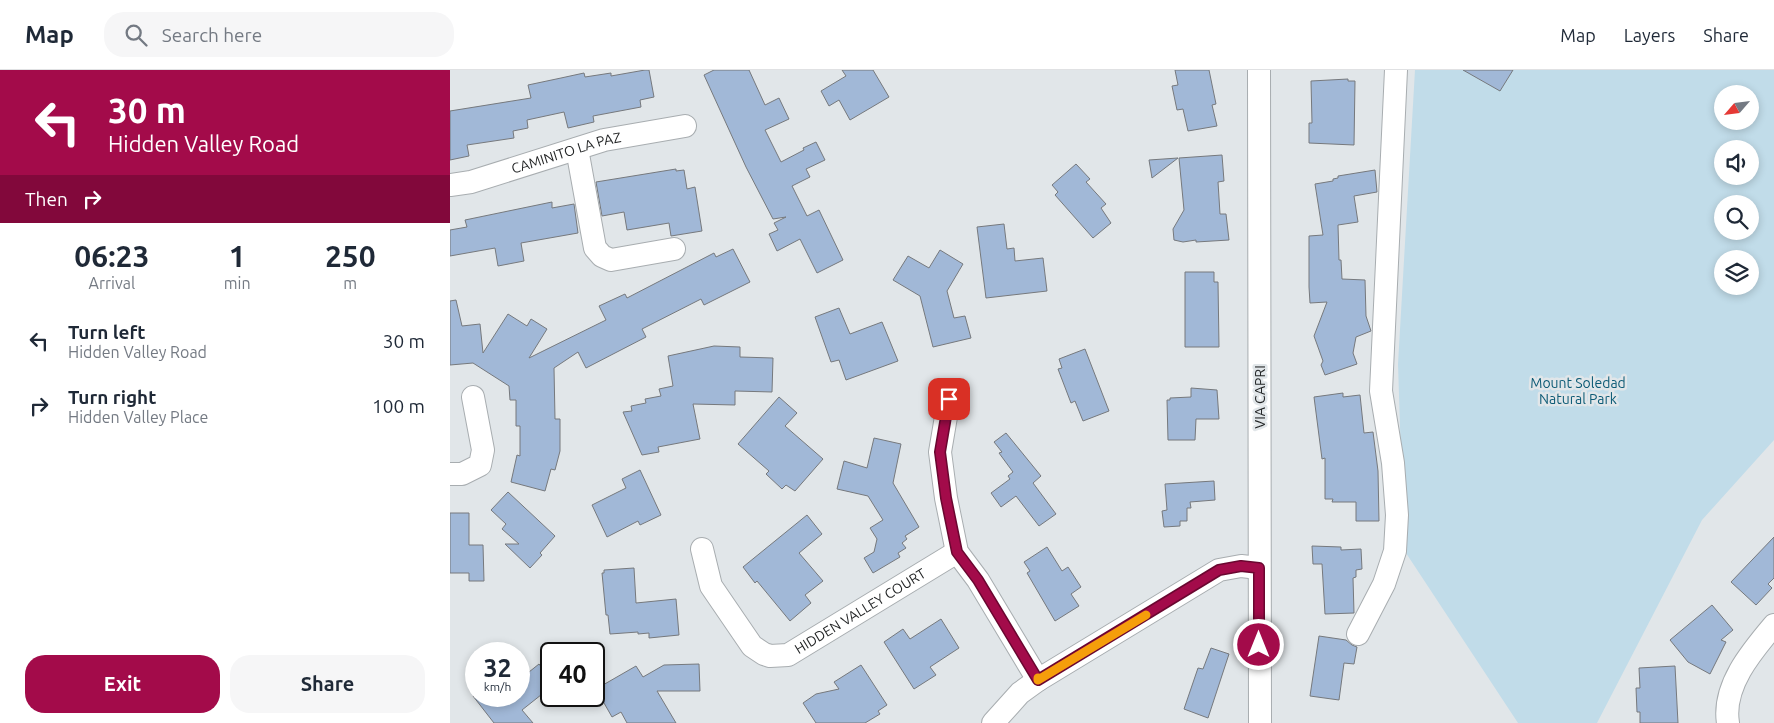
<!DOCTYPE html>
<style>
:root{--surface:#fff;--page:#f6f6f7;--text:#1f2937;--muted:#747a83;--line:#e0e1e3;--accent:#a30b4a}
body{margin:0;font-family:Ubuntu,sans-serif;background:var(--page);color:var(--text);height:100vh;display:flex;flex-direction:column;font-size:19px;white-space:nowrap}
*{box-sizing:border-box;margin:0}
p{font-size:16px;color:var(--muted)}
.icon{flex:none;width:28px;height:28px;fill:none;stroke:currentColor;stroke-width:2;stroke-linecap:round;stroke-linejoin:round}
.map{position:relative;flex:1;overflow:hidden}
.details{display:flex;flex-direction:column;background:var(--surface);width:450px}
.details>*{flex:none}
.hud{background:#a30b4a;color:#fff;overflow:hidden}
.needle{width:32px;rotate:242deg}
.fabs{position:absolute;left:1264px;top:15px;display:grid;gap:10px}
.fabs a{display:grid;place-items:center;width:45px;height:45px;border-radius:50%;background:var(--surface);box-shadow:0 2px 8px #0003;font-size:25px}
.speed{position:absolute;left:15px;top:572px;display:flex;gap:10px;font-size:25px;font-weight:700;text-align:center}
.speed>*{display:grid;place-content:center;width:65px;height:65px;border-radius:50%;background:var(--surface);box-shadow:0 2px 8px #0003;line-height:1}
.speed small{font-size:12px;font-weight:400}
.speed .limit{border:2px solid #111;border-radius:8px;background:#fff;color:#111}
.pin{position:absolute;display:grid;place-items:center;width:42px;height:42px;color:#fff;margin:-21px;border-radius:10px;box-shadow:0 2px 8px #0006}
.me{position:absolute;width:55px;margin:-28px;rotate:0deg;stroke-linejoin:round;filter:drop-shadow(0 0 4px #0008)}
.turn{display:flex;align-items:center;gap:18px;height:105px;padding:0 25px;font-size:22px}
.turn .icon{width:65px;height:65px;stroke-width:2.5}
.turn b{display:block;font-size:35px;line-height:42px}
.then{display:flex;align-items:center;height:48px;padding:0 25px;background:#0003;gap:10px;font-size:19px}
.eta{display:flex;justify-content:space-evenly;align-items:center;height:85px;text-align:center}
.eta b{font-size:30px;font-weight:700;line-height:35px}
.primary-button{display:flex;gap:10px;margin-top:auto;padding:10px 25px}
.primary-button a{flex:1;height:58px;border-radius:20px;background:var(--accent);color:#fff;font-size:20px;font-weight:700;line-height:58px;text-align:center}
.primary-button a+a{background:var(--page);color:var(--text)}
ul{padding:0;list-style:none}
li{display:flex;align-items:center;gap:15px;height:65px;padding:0 25px}
li div{flex:1}
li b{display:block;font-size:19px}
li em{font-style:normal}
header{display:flex;align-items:center;gap:30px;box-sizing:border-box;height:70px;padding:0 25px;background:var(--surface);border-bottom:1px solid var(--line)}
header strong{font-size:24px}
nav{display:flex;gap:28px;margin-inline-start:auto;font-size:18px}
.search{width:350px;height:45px;background:var(--page);display:flex;align-items:center;gap:12px;box-sizing:border-box;padding:0 18px;border-radius:20px;color:var(--muted);font-size:19px}
main{display:flex;flex:1;min-height:0}
.map>svg:first-child{display:block}
.green{fill:#c1dce9;fill-rule:evenodd}
.building{fill:#a1b8d7;stroke:#76797d}
.lines{fill:none;stroke-linecap:round;stroke-linejoin:round}
.minor-casing{stroke:#a8adb0;stroke-width:24}
.minor{stroke:#fff;stroke-width:22}
.route-casing{stroke:#6a0730;stroke-width:12}
.route{stroke:#a30b4a;stroke-width:9}
.slow{stroke:#f59e0b;stroke-width:9}
.labels{text-anchor:middle;dominant-baseline:central;stroke-width:5;stroke-linejoin:round;paint-order:stroke}
.street-label{font-size:14px;fill:#1f2122;stroke:#e1e6e9}
.park-label{font-size:14px;fill:#0d5b76;stroke:#e1e6e9}
</style>
<header>
<strong>Map</strong>
<div class="search"><svg class="icon" aria-label="search" viewBox="0 0 24 24"><circle cx="10" cy="10" r="6"/><path d="M15 15l6 6"/></svg>Search here</div>
<nav><a>Map</a><a>Layers</a><a>Share</a></nav>
</header>
<main>
<section class="details">
<div class="hud">
<div class="turn"><svg class="icon" aria-label="left" viewBox="0 0 24 24"><path d="M17 20v-9H6M10 6l-5 5 5 5"/></svg><div><b>30 m</b>Hidden Valley Road</div></div>
<div class="then">Then<svg class="icon" aria-label="right" viewBox="0 0 24 24"><path d="M7 20v-9h11M14 6l5 5-5 5"/></svg></div>
</div>
<div class="eta">
<div><b>06:23</b><p>Arrival</p></div>
<div><b>1</b><p>min</p></div>
<div><b>250</b><p>m</p></div>
</div>
<ul>
<li><svg class="icon" aria-label="left" viewBox="0 0 24 24"><path d="M17 20v-9H6M10 6l-5 5 5 5"/></svg><div><b>Turn left</b><p>Hidden Valley Road</p></div><em>30 m</em></li>
<li><svg class="icon" aria-label="right" viewBox="0 0 24 24"><path d="M7 20v-9h11M14 6l5 5-5 5"/></svg><div><b>Turn right</b><p>Hidden Valley Place</p></div><em>100 m</em></li>
</ul>
<div class="primary-button"><a>Exit</a><a>Share</a></div>
</section>
<div class="map">
<svg width="1324" height="653" viewBox="0 0 1324 653">
<rect width="100%" height="100%" fill="#e1e6e9"/>
<path class="green" d="M965,0H1324V370L1252,450L1147,653H1068L954,480L948,294ZM1272,24H1300V51H1272ZM1272,79H1300V106H1272ZM1272,134H1300V161H1272ZM1272,189H1300V216H1272Z"/>
<path class="building" d="M195,0H199L204,27L190,30L191,37L143,46L144,52L118,58L114,42L77,50L78,58L63,61L64,68L17,75L19,86L0,90V41L81,28L78,15L111,8L134,3L135,7L161,3V6Z
M264,0H299L315,35L329,28L339,49L315,60L331,92L354,80L353,78L366,72L375,90L356,99L360,107L342,116L357,146L369,140L393,190L367,203L350,169L327,181L319,164L328,160L324,153L336,147L323,149L296,97L254,5Z
M392,0H423L439,27L400,50L389,30L379,36L371,21L396,6Z
M725,0H759L766,34L762,35L767,56L738,61L733,39L727,40L722,16L728,15Z
M1013,0H1063L1050,21Z
M898,9V11H905L904,75L859,73V53H862L861,11Z
M772,85L774,111L768,112L770,144H776L779,170L746,172V170L733,172L724,170L723,159L734,140L729,88Z
M728,88L702,108L699,90Z
M626,94L640,109L636,112L656,134L651,138L661,153L643,168L605,125L608,122L602,115Z
M226,99V101L234,100L237,119L245,117L252,161L221,166L219,153L177,160L174,142L152,146L146,112Z
M925,100L927,122L904,126L908,152L888,155L889,190H891L892,209L915,210L916,246L921,261L906,267L903,283L907,294L875,305L871,295L873,291L864,266L877,232L860,233L859,217V166L873,165L865,114L883,111V109L888,108V106Z
M102,132V138L124,134L128,163L71,173L74,191L48,196L45,178L0,186V160L17,157L15,150Z
M554,154L557,179L564,178L565,191L593,188L597,221L536,228L527,157Z
M283,179L300,212L254,235L251,229L192,259L196,267L136,298L128,282L104,298L105,349H110V381L105,400L101,399L95,421L61,412L67,385L70,386V356H66V330H60L59,316L23,293L0,295V231L6,230L12,256L30,254L33,283L58,244L77,256L81,249L97,259L79,288L156,250L149,236L175,224L177,228L264,183L266,187Z
M490,180L513,194L497,221L504,248L515,246L521,268L483,277L470,226L443,210L458,186L479,198Z
M735,202H764V212H768L769,277H735Z
M389,238L400,264L432,252L448,291L396,310L389,290L381,292L365,247Z
M264,276L290,277V287L323,288L322,322L285,321V335L243,334L250,369L208,377L209,382L192,385L173,342L182,341L181,336L196,333L195,329L211,326L209,319L223,316L218,286Z
M635,279L659,341L633,351L625,331L621,333L608,299L612,298L609,289Z
M741,318L767,320L769,349H746L745,370H718L717,330H720V328L741,327Z
M893,323V327L910,325L914,363L923,362L928,401L929,451H906V432H882L883,429H875V388L872,389L864,327Z
M329,327L347,343L335,356L373,389L345,421L336,415L332,419L316,404L319,401L288,374Z
M556,363L591,406L583,413L606,444L589,456L566,426L551,437L541,423L560,409L558,406L563,402L549,383L552,382L544,372Z
M424,368L451,374L443,413L469,457L455,466L457,469L452,473L456,478L448,483L450,487L423,503L414,488L424,482L427,469L420,458L433,450L418,426L387,419L394,391L417,398Z
M190,400L211,445L190,455L188,451L157,467L142,435L176,418L172,409Z
M764,411L765,430L740,432L741,438H737V451H730V456L714,457L712,441L717,440L715,414Z
M58,422L105,466L90,483L92,485L80,498L55,474H69L52,459L56,454L41,440Z
M0,443H19V475H33L34,511H19V503H0Z
M357,445L372,464L349,483L373,511L355,525L361,533L340,551L307,511L305,513L293,497Z
M1324,467V508L1318,514L1322,518L1306,535L1281,512Z
M862,476L891,477V480L911,479L912,499L906,500V507L903,508L904,543L875,544L872,494H863Z
M597,477L612,501L618,497L631,517L621,524L629,536L605,551L577,503L580,501L574,492Z
M184,498L186,533L226,529L229,565L199,568V563L188,564V562L160,564L158,545H156L152,503H154V500Z
M1262,535L1283,560L1271,570L1276,572L1260,604L1238,592L1220,570Z
M491,549L509,578L480,597L486,605L464,619L434,572L453,559L460,569Z
M869,566L896,570L902,575L907,577L904,594L894,593L889,630L860,626Z
M761,578L779,584L758,648L734,639L748,598L753,599Z
M89,594L101,609V617L72,640L83,653H44L23,626H69V610Z
M249,594L250,621H207L226,653H177L171,642L162,647L146,619L186,596L193,607L214,595Z
M411,595L437,635L428,641L430,644L415,653H366L353,633L366,624L389,619L384,612Z
M1225,596L1228,653H1190V642H1187L1186,618H1190L1189,598Z"/>
<g class="lines">
<defs>
<g id="minor">
<path d="M809,0C811,218 808,435 810,653"/>
<path d="M127,79L145,178L152,186L161,190L224,179"/>
<path id="s1" d="M0,115L21,112L154,70L235,56"/>
<path d="M499,329L490,382L496,428L507,482L528,510L588,610"/>
<path d="M0,404H12L30,395L33,380L23,327"/>
<path id="s2" d="M252,479L261,516L302,576L314,584L320,586L338,585L507,482"/>
<path d="M908,564L934,514L945,481L947,445L943,393L931,321L946,0"/>
<path d="M543,653L570,623L588,610L769,500L791,496L809,498"/>
<path d="M1278,653C1272,616 1302,581 1324,555"/>
</g>
</defs>
<use href="#minor" class="minor-casing"/>
<use href="#minor" class="minor"/>
</g>
<g class="lines">
<defs>
<path id="route" d="M499,329L490,382L496,428L507,482L528,510L588,610L769,500L791,496L809,498V575"/>
</defs>
<use href="#route" class="route-casing"/>
<use href="#route" class="route"/>
<path class="slow" d="M588,608V610L696,545"/>
</g>
<g class="labels">
<g class="street-label">
<text stroke="none"><textPath href="#s1" startOffset="121">CAMINITO LA PAZ</textPath></text>
<text transform="translate(810 327) rotate(-90)">VIA CAPRI</text>
<text stroke="none"><textPath href="#s2" startOffset="234">HIDDEN VALLEY COURT</textPath></text>
</g>
<g class="park-label">
<text x="1128" y="313">Mount Soledad<tspan x="1128" dy="16">Natural Park</tspan></text>
</g>
</g>
</svg>
<div class="fabs">
<a><svg class="needle" viewBox="-14 -14 28 28"><path d="M0-13l5 13h-10z" fill="#e53935"/><path d="M0 13l5-13h-10z" fill="#747a83"/></svg></a>
<a><svg class="icon" aria-label="sound" viewBox="0 0 24 24"><path d="M4 9h4l5-4v14l-5-4H4zM17 9q2 3 0 6"/></svg></a>
<a><svg class="icon" aria-label="search" viewBox="0 0 24 24"><circle cx="10" cy="10" r="6"/><path d="M15 15l6 6"/></svg></a>
<a><svg class="icon" aria-label="layers" viewBox="0 0 24 24"><path d="M12 4l9 5-9 5-9-5zM3 14l9 5 9-5"/></svg></a>
</div>
<div class="speed"><div>32<small>km/h</small></div><div class="limit">40</div></div>
<div class="pin" style="left:499px;top:329px;background:#d93025"><svg class="icon" aria-label="arrive" viewBox="0 0 24 24"><path d="M6 21V4h12l-3 4 3 4H6"/></svg></div>
<svg class="me" style="left:809px;top:575px" viewBox="-20 -20 40 40"><circle r="17" fill="#a30b4a" stroke="#fff" stroke-width="3"/><path d="M0-11L8 9 0 5-8 9z" fill="#fff"/></svg>
</div>
</main>
